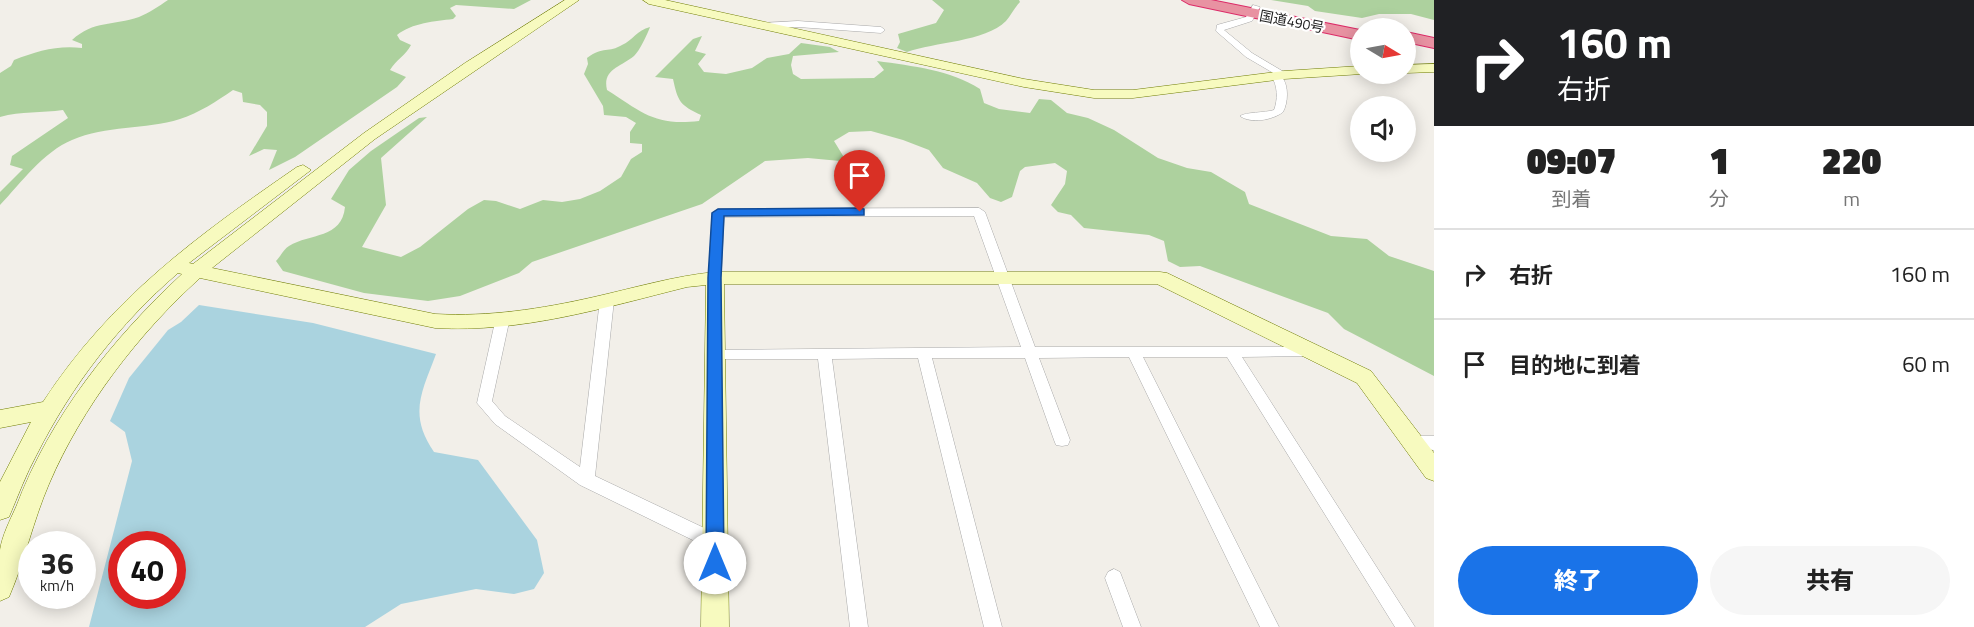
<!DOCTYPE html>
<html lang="ja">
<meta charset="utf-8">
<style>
:root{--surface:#fff;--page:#f6f6f6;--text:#222;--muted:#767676;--line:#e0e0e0;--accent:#1a73e8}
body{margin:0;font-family:"Titillium Web","Noto Sans JP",sans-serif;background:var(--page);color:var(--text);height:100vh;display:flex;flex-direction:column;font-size:22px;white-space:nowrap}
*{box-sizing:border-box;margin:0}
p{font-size:20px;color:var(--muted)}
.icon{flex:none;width:33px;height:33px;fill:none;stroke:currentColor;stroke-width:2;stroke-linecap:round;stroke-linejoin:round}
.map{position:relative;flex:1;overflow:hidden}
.side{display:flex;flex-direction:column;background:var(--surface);width:540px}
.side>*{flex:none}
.top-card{background:#202124;color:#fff;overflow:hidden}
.needle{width:39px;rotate:100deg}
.controls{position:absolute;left:1350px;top:18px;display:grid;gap:12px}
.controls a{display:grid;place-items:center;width:66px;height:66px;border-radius:50%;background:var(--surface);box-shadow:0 3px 15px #0003;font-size:30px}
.speed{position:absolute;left:18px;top:531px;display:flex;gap:12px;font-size:30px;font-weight:700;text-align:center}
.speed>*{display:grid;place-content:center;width:78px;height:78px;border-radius:50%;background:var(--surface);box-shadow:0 3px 15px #0003;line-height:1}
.speed small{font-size:15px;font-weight:400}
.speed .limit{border:9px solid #d22;background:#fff;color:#111}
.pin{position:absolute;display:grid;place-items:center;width:51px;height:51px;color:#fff;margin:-62px -26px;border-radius:50% 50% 50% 0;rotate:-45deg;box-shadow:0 0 6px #0007}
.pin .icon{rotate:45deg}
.me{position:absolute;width:66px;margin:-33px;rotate:0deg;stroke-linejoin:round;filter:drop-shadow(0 0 4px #0008)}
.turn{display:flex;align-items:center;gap:21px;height:126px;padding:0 24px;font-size:27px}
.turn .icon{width:78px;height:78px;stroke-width:2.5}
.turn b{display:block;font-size:42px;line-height:51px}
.eta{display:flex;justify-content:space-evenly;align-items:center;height:102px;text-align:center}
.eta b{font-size:36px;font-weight:800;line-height:42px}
.cta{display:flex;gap:12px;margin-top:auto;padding:12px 24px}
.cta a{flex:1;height:69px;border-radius:36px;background:var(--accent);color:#fff;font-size:24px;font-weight:800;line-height:69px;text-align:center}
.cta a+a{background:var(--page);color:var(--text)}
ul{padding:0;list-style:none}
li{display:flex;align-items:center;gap:18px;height:90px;padding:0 24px;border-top:2px solid var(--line)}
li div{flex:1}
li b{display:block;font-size:22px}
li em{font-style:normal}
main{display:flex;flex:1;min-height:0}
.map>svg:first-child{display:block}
.forest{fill:#add19e}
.water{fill:#aad3df;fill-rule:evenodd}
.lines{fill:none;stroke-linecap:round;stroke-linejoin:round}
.street-casing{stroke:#a9a9a9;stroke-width:1}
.secondary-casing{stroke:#707d05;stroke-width:1}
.highway-casing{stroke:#dc2a67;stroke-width:2}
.street{fill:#fff;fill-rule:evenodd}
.secondary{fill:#f7fabf;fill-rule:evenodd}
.highway{fill:#e892a2;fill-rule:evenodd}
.route{fill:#1a73e8;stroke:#114b97;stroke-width:1.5}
.labels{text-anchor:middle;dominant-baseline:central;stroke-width:4.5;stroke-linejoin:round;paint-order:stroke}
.far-street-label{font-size:14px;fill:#222;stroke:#fff}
</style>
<main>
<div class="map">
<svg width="1434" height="627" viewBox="0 0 1434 627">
<rect width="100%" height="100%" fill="#f2efe9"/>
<path class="forest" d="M168,0H531L514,9L456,5L450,8L456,16L453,19C435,21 412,23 397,35L400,40L411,45C406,55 396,60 390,70L406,77L397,87L295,157L269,170L277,150L264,149L249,156L267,126V112L260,105L243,102L242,93L233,90C217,101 199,113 180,119C145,130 106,125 72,140C43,152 21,183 0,205V192L23,169L10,165L12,156L68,118L63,110C42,113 21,111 0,117V73L11,66L14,60C37,51 58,45 82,48V44L72,40C94,20 113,26 139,17C149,13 159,6 168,0Z
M932,0H1019L1020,2C1015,7 1011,15 1006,21C985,42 934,42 907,52L897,48L900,42L898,34L936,23L944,10Z
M1271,0H1434V20L1411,14H1379L1362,18L1315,11L1308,6Z
M650,27C648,33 639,52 634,56C621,67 602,69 607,90C643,113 655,126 699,121L701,115C680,105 678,102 673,79L655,77L693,39L702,36L695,51L706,54L698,64L704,72L726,74L752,68L767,58L789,54L801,43L830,47L839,52L793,56L791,65L793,74L801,79L874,78L884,70L877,61C913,66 950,70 980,89L984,103L999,109L1030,113L1039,99L1051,100L1067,113L1088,118L1114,130L1158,158L1187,168L1211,172L1245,192L1249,204L1331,236L1367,239L1389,256L1434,271V376L1344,329L1328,313L1200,266L1180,267L1168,261L1164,241L1149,235L1084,228L1071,215L1058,212L1051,205L1065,184L1067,171L1055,163L1025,167L1020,171L1012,197L1001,202L990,198L977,183L943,168L929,150L903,140L871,131L849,132L834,141L845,159L840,161L808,158L765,161L702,204L532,262L519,273L460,296L428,301L364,293L283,271L276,261C280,257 284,249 289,246C310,233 342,239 345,207L331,199L349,170L371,151L419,118L427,117L381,158L386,205L362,247L401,257L420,247L468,209L484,200L496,201L520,209L543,200L562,202L580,199L600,191L621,177L631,159L642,152V144L630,143V132L636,123L626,117L604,115L603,106L584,74L588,64L587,58C603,46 609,53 622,45C633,40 637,30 650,27Z"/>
<path class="water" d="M199,305L313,323L436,354C422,392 408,414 434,452L478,460L537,540L544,573L534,589L514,594L476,589L401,604L365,627H89L132,461L125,432L110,421L129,378L168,330L181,322ZM122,544H172V596H122Z"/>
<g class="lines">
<defs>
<path id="street" d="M1253,5L1260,7L1252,21L1224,30L1252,53L1289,75L1282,77C1289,86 1288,103 1283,112C1273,120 1251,124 1240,116C1246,112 1264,113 1274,110C1278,100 1278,85 1271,76L1275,74L1246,57L1216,31L1217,25L1246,17Z
M798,21L881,27L885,30L881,33L798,27L763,29L759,26L763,23Z
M979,208L985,212L1035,347H1316L1318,351L1316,355L1311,356L1242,357L1415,627H1395L1227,357H1143L1279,627H1260L1129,357L1039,358L1070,440L1068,445L1062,446L1056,445L1054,440L1025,358H932L1002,627H984L918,358L832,359L868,627H850L818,359H716L711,358L709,354L711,350L1021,347L974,216L724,217L721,278L715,282L709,278L712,213L718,209Z
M607,295L614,300L595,476L721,536L724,542L721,548L715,550L709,548L580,485L495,424L477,403L495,322L497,318H507L509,322L492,401L505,416L580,467L600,300Z
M1414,436H1434V450L1408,448L1406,443L1408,438Z
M1114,569L1120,572L1141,627H1123L1105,578L1108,572Z"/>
<path id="secondary" d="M565,0H579L375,139L212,268L435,314C489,317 541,309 594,297C634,288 674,276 715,272H1160L1167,273L1371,371L1434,453V481L1426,478L1357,383L1157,284H724L729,627H701L706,285L687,287C603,308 522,333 435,328L200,278C138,334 82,407 49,484C33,521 25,560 9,597L0,601C0,584 0,566 0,550C2,536 10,520 16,507C50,417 112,339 182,274L178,273C119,324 72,385 37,454C26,474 18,496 9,517L0,520V482L31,422L0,428V410L43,402C111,298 197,236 297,167L303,165L311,170L189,263L193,264L364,133L465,63Z
M643,0H665L1024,79L1094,90H1133L1284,71L1360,66V74H1362L1284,79L1133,98H1094L1024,87L649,4Z
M1434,64V72L1406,73V65Z"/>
<path id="highway" d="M1182,0H1211L1360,30V40L1189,4Z
M1406,32L1434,38V48L1406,42Z"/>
</defs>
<use href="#street" class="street-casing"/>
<use href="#secondary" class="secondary-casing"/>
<use href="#highway" class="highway-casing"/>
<use href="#street" class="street"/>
<use href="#secondary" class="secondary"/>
<use href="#highway" class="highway"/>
</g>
<path class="route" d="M860,208L864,209V215L724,216L721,278L724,563L721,569L715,571L709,569L706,563L708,278L712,213L718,209Z"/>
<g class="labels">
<g class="far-street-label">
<text transform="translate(1292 21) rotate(11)">国道490号</text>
</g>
</g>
</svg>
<div class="controls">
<a><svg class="needle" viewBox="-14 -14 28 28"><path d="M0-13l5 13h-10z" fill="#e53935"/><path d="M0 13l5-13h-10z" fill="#767676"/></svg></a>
<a><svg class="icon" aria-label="sound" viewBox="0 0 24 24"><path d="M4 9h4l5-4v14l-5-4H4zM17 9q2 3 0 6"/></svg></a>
</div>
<div class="speed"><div>36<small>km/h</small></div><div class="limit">40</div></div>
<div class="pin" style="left:860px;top:212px;background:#d93025"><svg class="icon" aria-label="arrive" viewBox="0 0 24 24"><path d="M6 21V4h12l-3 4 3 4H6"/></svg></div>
<svg class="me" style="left:715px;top:563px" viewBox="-20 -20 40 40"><circle r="19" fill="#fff"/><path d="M0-13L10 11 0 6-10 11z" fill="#1a73e8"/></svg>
</div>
<section class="side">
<div class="top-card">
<div class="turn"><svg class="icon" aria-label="right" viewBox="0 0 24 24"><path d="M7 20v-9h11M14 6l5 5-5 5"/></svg><div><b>160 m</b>右折</div></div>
</div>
<div class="eta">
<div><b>09:07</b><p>到着</p></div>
<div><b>1</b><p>分</p></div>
<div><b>220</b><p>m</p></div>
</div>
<ul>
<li><svg class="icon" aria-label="right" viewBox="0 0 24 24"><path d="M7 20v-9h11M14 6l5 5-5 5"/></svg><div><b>右折</b></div><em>160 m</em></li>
<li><svg class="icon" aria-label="arrive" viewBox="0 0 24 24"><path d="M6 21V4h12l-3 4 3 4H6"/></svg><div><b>目的地に到着</b></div><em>60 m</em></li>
</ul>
<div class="cta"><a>終了</a><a>共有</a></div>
</section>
</main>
